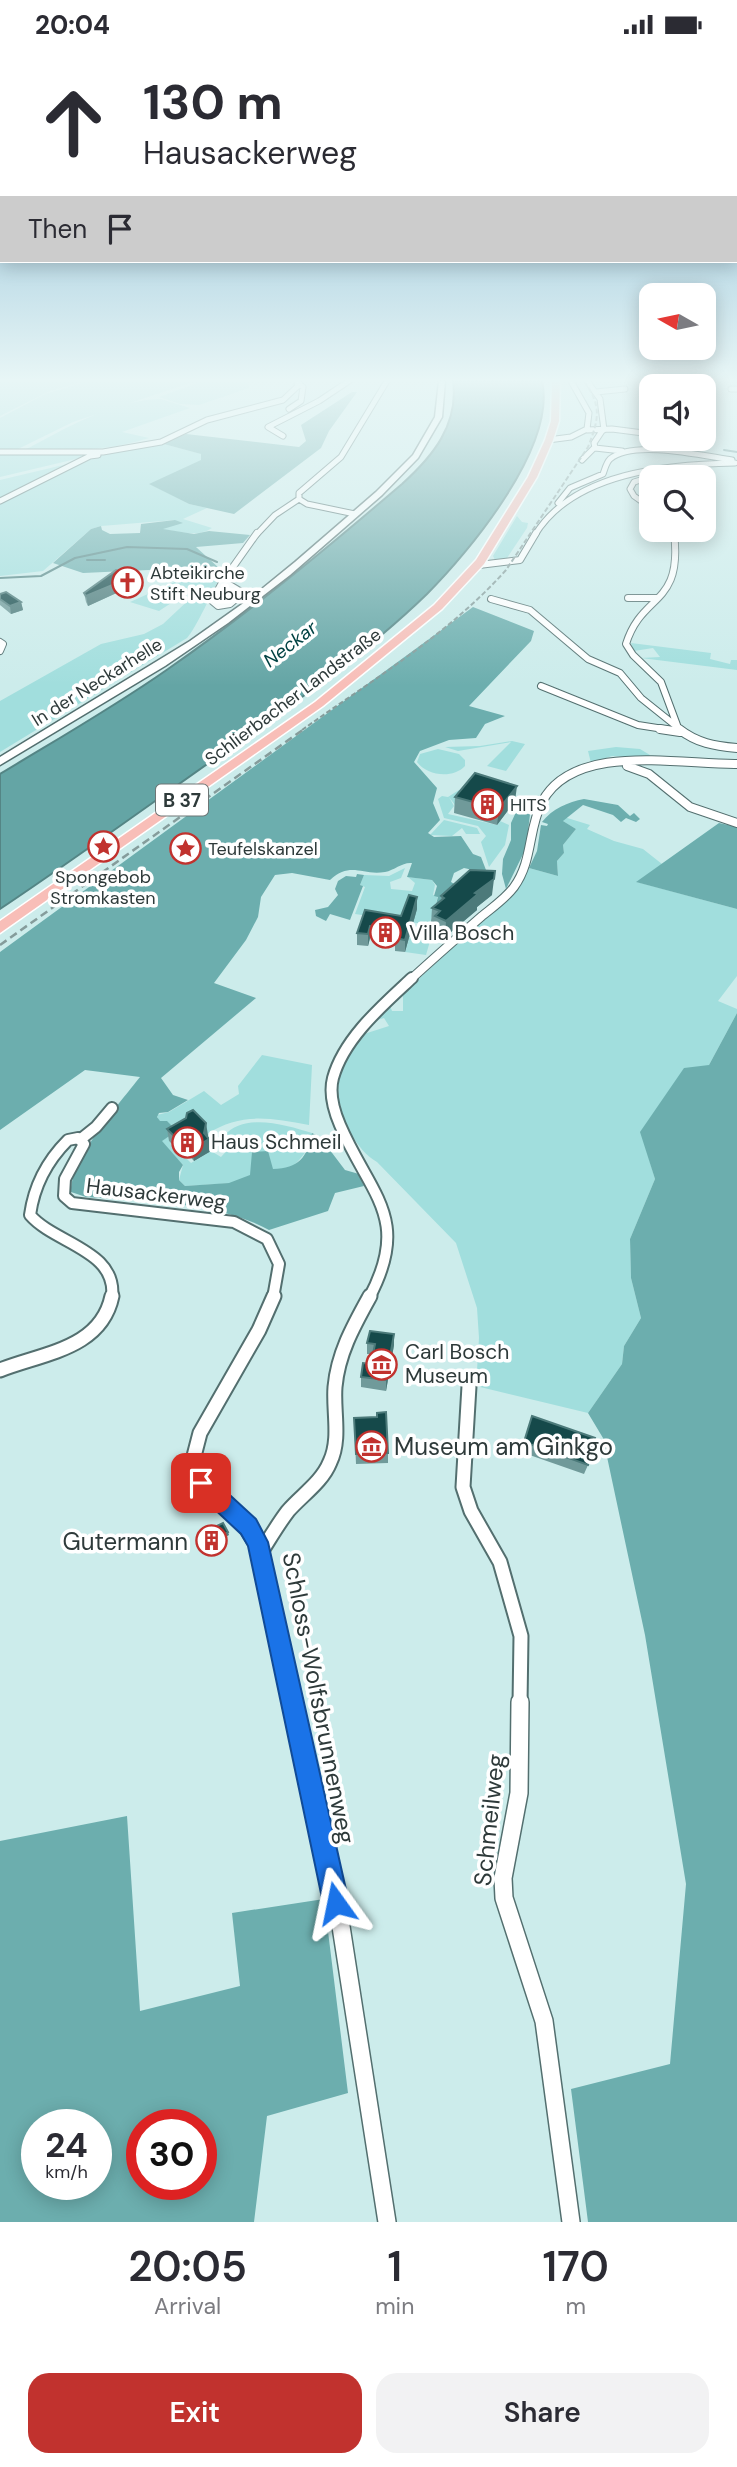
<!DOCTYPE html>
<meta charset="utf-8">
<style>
:root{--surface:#fff;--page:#f2f2f3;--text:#2b2b33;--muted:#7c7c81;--accent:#c1322e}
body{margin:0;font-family:"DM Sans",sans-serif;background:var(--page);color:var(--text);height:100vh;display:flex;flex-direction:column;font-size:26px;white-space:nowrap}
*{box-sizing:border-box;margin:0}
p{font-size:23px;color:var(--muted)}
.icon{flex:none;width:38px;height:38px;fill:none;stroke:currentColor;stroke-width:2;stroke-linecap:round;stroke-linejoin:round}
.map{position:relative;height:2173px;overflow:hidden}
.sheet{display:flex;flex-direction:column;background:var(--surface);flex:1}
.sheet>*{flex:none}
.hud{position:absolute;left:0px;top:0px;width:738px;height:214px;box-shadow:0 4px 18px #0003;background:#fff;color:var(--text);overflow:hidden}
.needle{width:46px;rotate:279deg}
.tools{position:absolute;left:639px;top:234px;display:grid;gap:14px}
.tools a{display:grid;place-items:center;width:77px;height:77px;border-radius:14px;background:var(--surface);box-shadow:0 4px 18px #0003;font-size:35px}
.speed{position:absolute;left:21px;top:2060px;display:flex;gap:14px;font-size:35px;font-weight:700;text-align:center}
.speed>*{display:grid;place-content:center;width:91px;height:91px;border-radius:50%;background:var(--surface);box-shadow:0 4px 18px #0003;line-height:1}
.speed small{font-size:18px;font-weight:400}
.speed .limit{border:10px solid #d22;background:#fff;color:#111}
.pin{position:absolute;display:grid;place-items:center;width:60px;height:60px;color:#fff;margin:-30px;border-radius:14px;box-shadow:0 4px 10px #0006}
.me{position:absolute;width:77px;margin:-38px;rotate:348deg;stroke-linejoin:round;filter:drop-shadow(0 0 5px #0008)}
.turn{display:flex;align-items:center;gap:24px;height:147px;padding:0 28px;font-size:32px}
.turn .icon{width:91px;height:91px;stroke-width:2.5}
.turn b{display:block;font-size:49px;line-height:60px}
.then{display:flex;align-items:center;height:66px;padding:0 28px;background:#0003;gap:14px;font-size:26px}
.eta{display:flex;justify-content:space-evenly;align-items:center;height:119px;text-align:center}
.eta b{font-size:42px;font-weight:600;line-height:49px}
.action{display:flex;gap:14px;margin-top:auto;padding:14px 28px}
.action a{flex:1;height:80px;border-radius:21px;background:var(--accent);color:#fff;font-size:28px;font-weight:600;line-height:80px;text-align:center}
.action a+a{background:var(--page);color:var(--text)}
.status{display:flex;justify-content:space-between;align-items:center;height:49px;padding:0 35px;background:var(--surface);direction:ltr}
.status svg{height:19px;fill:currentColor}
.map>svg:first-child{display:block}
.green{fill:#a1dedd}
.forest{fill:#6caeae;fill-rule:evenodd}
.water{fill:#64a5a5;stroke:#548585;stroke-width:2}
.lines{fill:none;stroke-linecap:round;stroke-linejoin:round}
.stream{stroke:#548585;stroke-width:2}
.street-far5-casing{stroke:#536f6f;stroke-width:7}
.street-far4-casing{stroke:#536f6f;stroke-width:8}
.street-far3-casing{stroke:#536f6f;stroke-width:10}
.street-far2-casing{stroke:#536f6f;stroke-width:14}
.street-far1-casing{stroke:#536f6f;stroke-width:17}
.street-casing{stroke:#536f6f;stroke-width:20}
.secondary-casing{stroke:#536f6f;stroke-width:3}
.primary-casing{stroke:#fff;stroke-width:3}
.street-far5{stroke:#fff;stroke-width:5}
.street-far4{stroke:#fff;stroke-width:6}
.street-far3{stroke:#fff;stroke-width:8}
.street-far2{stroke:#fff;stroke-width:10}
.street-far1{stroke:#fff;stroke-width:13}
.street{stroke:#fff;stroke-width:17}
.secondary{fill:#fff;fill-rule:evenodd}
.primary{fill:#f8beb8;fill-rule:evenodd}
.rail-far1{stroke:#859c9b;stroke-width:2;stroke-dasharray:5 2.5;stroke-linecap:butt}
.rail{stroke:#859c9b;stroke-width:2.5;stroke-dasharray:8 4.5;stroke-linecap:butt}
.wall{fill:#709a9a}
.shaded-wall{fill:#4c7a7a}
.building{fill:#15494a;stroke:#4c7a7a;stroke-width:2}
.route{fill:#1a73e8;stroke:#114b97;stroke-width:2}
.labels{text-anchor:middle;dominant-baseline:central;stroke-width:7;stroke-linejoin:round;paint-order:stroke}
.far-poi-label{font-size:18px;fill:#2e3a3a;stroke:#fff;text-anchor:start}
.far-street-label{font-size:18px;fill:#2e3a3a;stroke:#fff}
.far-water-label{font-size:19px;font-style:italic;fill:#014243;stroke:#fff}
.shield{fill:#fff;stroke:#6d7575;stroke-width:2}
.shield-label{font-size:19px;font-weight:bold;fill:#2e3a3a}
.poi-label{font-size:21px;fill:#2e3a3a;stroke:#fff;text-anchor:start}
.street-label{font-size:21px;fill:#2e3a3a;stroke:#fff}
.near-poi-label{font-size:24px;fill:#2e3a3a;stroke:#fff;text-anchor:start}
.near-street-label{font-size:24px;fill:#2e3a3a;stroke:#fff}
</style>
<div class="status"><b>20:04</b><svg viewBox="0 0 49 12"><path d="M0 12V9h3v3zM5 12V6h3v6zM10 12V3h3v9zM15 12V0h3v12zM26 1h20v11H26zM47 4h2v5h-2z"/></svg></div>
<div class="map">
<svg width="737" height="2173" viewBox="0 0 737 2173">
<rect width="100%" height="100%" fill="#cceceb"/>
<path class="green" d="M0,332H84L50,342L0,367Z
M89,332H196L73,373L18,400L0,401V369L45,345Z
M203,332H247L249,339L199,356L180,355L159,348Z
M161,350L190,359L122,383L149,389C108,402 68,402 25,401C66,379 113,351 161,350Z
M160,394L202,405L201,412L150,435L189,455L207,459L183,470L212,479C197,489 177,482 160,480L175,471L101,477L91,480L43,522L0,527V454L95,408Z
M0,403L77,405L82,406L80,409L0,428Z
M80,412L0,450V431Z
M517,467L522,473L528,474L527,479L505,512L495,511L493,507Z
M217,523L221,525C215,538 195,581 187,589L0,703V652L101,595L144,585L163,575L194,546L188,543L159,562L130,553L177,532Z
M631,594L711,604L710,610L730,615L731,611H737V621L641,609L660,608L653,599L634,602Z
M512,692L525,695L506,722L487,717L511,693L458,702L445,698L480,697Z
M616,698L640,700L650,706L649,709L612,707L591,714L588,702Z
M438,700L459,705L465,711V717C453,730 427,727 417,713L420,705Z
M459,741L462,745L455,756L449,748L454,757L448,765L497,776L500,772L509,776L505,796L489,818L481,793L486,787L478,777L444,769L438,750L442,747L448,748Z
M564,768L590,776L587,780L614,792L643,800L662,815L637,833L737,860V927L718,952L737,960V964L709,1016L641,1083L655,1130L630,1190L631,1229L641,1269L624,1297L622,1315L588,1364L476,1337L479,1289L477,1259L456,1194L377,1113C353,1100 332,1055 340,1027C344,1011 355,998 364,985L389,977L384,969L377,971L390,957L392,962H403V944L517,841L529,819L558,827L557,812L564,804L563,796L576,780L563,772Z
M444,771L477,779L480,785H466L462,779L452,787L430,786Z
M405,819L401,829L390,833L391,840L412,842L415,834L408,828L432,831L435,836L433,846L438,847L427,884L432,885L426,906L405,903L412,880L422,881L424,875L355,865L365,838L360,836L364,826L389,827Z
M262,1006L312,1016L309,1076C270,1069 241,1063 207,1085L190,1080L169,1092L191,1114L211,1102L221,1108L231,1097L224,1087C244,1063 286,1076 312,1084C307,1111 295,1110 284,1131L185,1137L179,1131L183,1116L161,1092L177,1083L158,1071L157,1066L169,1063L204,1042L221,1056L239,1045L238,1037Z"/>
<path class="forest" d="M352,343H357L329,382L321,399L234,465L189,455L149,435L201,411V405L160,394L186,385L299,398L306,392L301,376Z
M175,471L183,474L163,480L194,485L209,482L250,486L243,494L196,498L219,519L217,523L177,532L170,520L83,524L53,514L91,480L101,477L102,481L110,485L140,484L141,475Z
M473,558L534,582L531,592L469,657L505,667L485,675L476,689L449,691L420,702L414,713L437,739L433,754L440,771L428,784L434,788L461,787L473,805L481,808L486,821L482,823L464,819L454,824L451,833L456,836L441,865L430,876L438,848L434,847L437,837L432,831L407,828L412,814C402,813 395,821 385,823C362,827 351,812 330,831L292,824L275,826L261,848L258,868L246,891L214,934L256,949L161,1029L173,1046L188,1051L168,1063L159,1064L157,1068L160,1072H167L177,1082L162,1092L183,1116L179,1123V1131L185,1137L229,1134L250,1126L252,1103L268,1102L273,1120C299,1119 307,1109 312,1084L320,1088L345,1121L359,1125L364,1137L335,1144L328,1162L269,1181C216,1152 146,1153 86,1148L71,1143C71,1109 119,1055 140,1028L85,1021L0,1081V903Z
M584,750L618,756L630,767L634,764L640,770L636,773L626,769L621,773L613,766L583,756L563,772L576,780L563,796L564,804L557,812L558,827L529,819L537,802L541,776L547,777L548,775L542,773C552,760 568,753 584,750Z
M521,752L531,757L526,799L506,840L502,825L503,810L511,791V774Z
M719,774L737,778V860L636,833Z
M357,825L364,826L360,836L363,837L350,871L330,865L326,872L316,867L315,861L328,858L338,846L335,840L338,832L346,827L356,828Z
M737,964V2173H588L571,2040L670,2015L686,1835L645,1586L603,1389L588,1364L622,1315L624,1297L641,1269L631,1229L630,1190L655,1130L640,1083L684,1019L709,1016Z
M127,1767L140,1962L240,1937L232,1864L324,1850L348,2044L267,2067L254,2173H0V1792ZM37,2076H96V2135H37ZM142,2076H201V2135H142Z"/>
<path class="water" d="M453,332H542C557,397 470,502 427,545C362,608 286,660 213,711C142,761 72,812 0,860V725C56,691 114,658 168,620C250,563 326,500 402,435C432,408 459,376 453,332Z"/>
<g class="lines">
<path class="stream" d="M724,401L737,403
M87,511H105
M0,529L41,527L75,509L127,498L187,500L217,513"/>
<defs>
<path id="street-far5" d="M587,332L600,350L604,381
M731,340H737
M596,343L625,340
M289,360L301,352L303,338L297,334
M587,381L612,380L651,385
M602,382L594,394L595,399L622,402
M283,387L268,378L319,352L349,332
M548,391L571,388L587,380L589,364L571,332
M669,397L707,396L705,393L687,390
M0,403H103L161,393L207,371L283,351L300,335
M582,411L595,398
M644,430L634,433L630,440L634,447L651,459
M299,450L307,455L355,465
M0,452L90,407L98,406
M558,454L570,439L603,425C605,420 606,414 610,410C633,390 704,407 732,411
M674,481L675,486
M256,486L275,466L299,450V444L341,408L387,332
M535,486C573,423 669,415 735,414"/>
<path id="street-far4" d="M674,484C683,558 642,543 626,595L633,606L661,633L677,676
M479,516L520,511L536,484
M223,532L243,544L230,555L218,557L212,552Z
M223,532L257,484
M628,549H658
M491,550L530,561L588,610L620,624L641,649L681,681
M0,593L3,595L0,602
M541,637L638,676L670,681"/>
<path id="street-far3" d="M660,680L680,683
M679,680C697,694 714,697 737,699
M627,717L649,725L690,758L737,774
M410,931C434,909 458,888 482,867C493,858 506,849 514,838C533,812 528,780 542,753C574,692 682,716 737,715"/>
<path id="street-far2" d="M81,1090L96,1078L112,1059
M112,1249C118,1201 55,1195 30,1166C34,1137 48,1111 68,1091L78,1089L84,1095L65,1130L64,1147L72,1154L234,1173L267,1190L279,1215L273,1249
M369,1249C412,1169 370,1146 340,1076C334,1062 329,1044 333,1029C344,989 383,956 412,929"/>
<path id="street-far1" d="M274,1247L259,1281L200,1384L193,1411L202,1434L245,1477L261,1503L294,1655
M0,1321C43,1304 101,1300 112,1247
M469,1337L463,1438L471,1462L500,1513L521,1587L520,1655
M261,1503C270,1489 278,1475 288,1462C302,1446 322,1433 330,1413C341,1390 333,1362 335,1338C338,1304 354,1276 370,1247"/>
<path id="street" d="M293,1653L340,1871L387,2173
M520,1653L519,1744L503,1829L504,1849L544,1972L571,2173"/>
<path id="secondary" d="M439,332H445L442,368L418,409L382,446L290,526L228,574L165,617L0,716V708L190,592L252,548L295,513L376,443L413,406L435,368Z"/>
<path id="primary" d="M552,332H560L559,372L553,391L537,428L484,515L442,560L323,657L0,884V872L315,653L434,556L476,511L528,428L545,391L551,372Z"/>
</defs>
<use href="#street-far5" class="street-far5-casing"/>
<use href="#street-far4" class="street-far4-casing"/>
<use href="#street-far3" class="street-far3-casing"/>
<use href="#street-far2" class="street-far2-casing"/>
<use href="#street-far1" class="street-far1-casing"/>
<use href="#street" class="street-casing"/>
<use href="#secondary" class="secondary-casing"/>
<use href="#primary" class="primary-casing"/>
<use href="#street-far5" class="street-far5"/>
<use href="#street-far4" class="street-far4"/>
<use href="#street-far3" class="street-far3"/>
<use href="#street-far2" class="street-far2"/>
<use href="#street-far1" class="street-far1"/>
<use href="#street" class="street"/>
<use href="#secondary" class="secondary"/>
<use href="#primary" class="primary"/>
<path class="rail-far1" d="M302,681C371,632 449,585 506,521L588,398C599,370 602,357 584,332"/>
<path class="rail" d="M0,896L304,680"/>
</g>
<path class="wall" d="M116,521L139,535L129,542L123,541L88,557L86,553L84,544Z
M0,545L21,553L23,561L11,565L0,556Z
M455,748L515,752L497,776L454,764Z
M492,846L477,858V861L445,888L434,883V876L431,875L432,859L441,852V847Z
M417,848V860L405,903L395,902V892L370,889L368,897L357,896V884L365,861L401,867Z
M167,1080L208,1086V1088L209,1090L211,1102L194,1112L180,1097L176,1099L169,1092Z
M367,1294L394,1296L386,1342L361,1338V1328L371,1315L373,1305H367Z
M354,1369L388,1404V1414L356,1415Z
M524,1393L588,1416L584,1425L521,1403Z"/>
<path class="shaded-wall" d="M138,526L139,535L129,542L128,533Z
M122,532L123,541L88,557L86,547Z
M21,553L23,561L11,565L10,557Z
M517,737L515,752L497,776L499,760Z
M495,822L492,846L477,858V861L445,888L446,872L475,844Z
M417,848V860L405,903V891Z
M370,877V889L368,897V885Z
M206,1074L208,1086L207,1091L209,1090L211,1102L194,1112L192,1100L204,1084Z
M177,1085L180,1097L176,1099L174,1087Z
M394,1285V1296L386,1342V1331Z
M228,1483L229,1486L208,1498L207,1495Z"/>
<path class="building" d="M116,521L138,526L128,533L122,532L86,547L84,544Z
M6,543L21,553L10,557L0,550V545Z
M475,724L517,737L499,760L455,748Z
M470,821L495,822L494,830L475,844L478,845L446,872L435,867L440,862L432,859L444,849L441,847Z
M409,846L417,848L405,891L395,889L398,880L370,877L368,885L357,884L365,861L401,867Z
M193,1061L206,1074L204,1084L209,1090L192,1100L177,1085L174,1087L167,1080L186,1069L187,1064Z
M370,1282L394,1285L386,1331L361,1328L363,1314L371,1315L375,1295L367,1294Z
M386,1363L388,1404L356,1405L354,1369L377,1368V1364Z
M532,1367L595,1389L588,1416L524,1393Z
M223,1474L228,1483L207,1495L202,1484Z"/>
<linearGradient id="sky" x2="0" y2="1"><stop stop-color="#73aecd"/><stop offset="0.52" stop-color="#e8f6f6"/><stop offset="1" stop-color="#e8f6f6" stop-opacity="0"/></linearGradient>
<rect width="737" height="637" fill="url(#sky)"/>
<path class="route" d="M201,1425L209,1427L256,1470L268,1493L349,1854L345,1863L336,1867L327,1863L323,1854L248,1497L241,1485L194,1441L191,1434L194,1427Z"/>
<defs>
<symbol id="church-ring" viewBox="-11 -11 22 22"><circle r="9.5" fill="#fff" stroke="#c1322e" stroke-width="1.5"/><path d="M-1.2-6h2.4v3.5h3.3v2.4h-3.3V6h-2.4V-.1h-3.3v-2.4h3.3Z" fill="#c1322e"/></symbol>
<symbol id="building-ring" viewBox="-11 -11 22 22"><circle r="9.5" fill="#fff" stroke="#c1322e" stroke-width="1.5"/><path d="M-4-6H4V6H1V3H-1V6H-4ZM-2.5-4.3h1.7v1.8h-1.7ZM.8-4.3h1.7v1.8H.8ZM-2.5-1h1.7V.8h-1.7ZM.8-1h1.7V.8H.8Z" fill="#c1322e"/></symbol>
<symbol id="sight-ring" viewBox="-11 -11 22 22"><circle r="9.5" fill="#fff" stroke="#c1322e" stroke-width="1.5"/><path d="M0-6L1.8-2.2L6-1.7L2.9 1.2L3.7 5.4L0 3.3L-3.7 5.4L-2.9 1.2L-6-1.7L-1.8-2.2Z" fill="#c1322e"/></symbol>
<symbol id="museum-ring" viewBox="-11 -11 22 22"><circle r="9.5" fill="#fff" stroke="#c1322e" stroke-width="1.5"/><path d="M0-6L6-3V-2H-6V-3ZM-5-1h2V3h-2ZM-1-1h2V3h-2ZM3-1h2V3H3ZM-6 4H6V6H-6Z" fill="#c1322e"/></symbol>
</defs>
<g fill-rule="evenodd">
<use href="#church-ring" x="110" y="516" width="35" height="35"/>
<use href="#building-ring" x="470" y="738" width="35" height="35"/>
<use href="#sight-ring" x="86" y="780" width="35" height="35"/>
<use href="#sight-ring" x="168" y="782" width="35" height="35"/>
<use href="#building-ring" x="368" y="866" width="35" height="35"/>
<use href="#building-ring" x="170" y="1076" width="35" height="35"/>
<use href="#museum-ring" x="364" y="1298" width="35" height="35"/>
<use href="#museum-ring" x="354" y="1380" width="35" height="35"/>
<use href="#building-ring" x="194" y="1474" width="35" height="35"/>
</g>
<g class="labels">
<g class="far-poi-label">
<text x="150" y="524">Abteikirche<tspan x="150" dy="21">Stift Neuburg</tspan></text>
<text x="510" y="756">HITS</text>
<text x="208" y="800">Teufelskanzel</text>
<text x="103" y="828" text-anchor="middle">Spongebob<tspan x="103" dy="21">Stromkasten</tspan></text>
</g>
<g class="far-street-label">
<text transform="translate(97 633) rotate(-32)">In der Neckarhelle</text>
<text transform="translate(293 648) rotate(-37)">Schlierbacher Landstraße</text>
</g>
<g class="far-water-label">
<text transform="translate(290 595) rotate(-38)">Neckar</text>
</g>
<rect class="shield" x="156" y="735.5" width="52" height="31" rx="5"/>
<g class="shield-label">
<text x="182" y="751">B 37</text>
</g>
<g class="poi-label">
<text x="409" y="884">Villa Bosch</text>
<text x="211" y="1093">Haus Schmeil</text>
<text x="405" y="1303">Carl Bosch<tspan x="405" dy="24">Museum</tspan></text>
</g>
<g class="street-label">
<text transform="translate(156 1145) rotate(7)">Hausackerweg</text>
</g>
<g class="near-poi-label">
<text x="394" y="1397">Museum am Ginkgo</text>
<text x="188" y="1492" text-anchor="end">Gutermann</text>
</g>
<g class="near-street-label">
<text transform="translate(319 1649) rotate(79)">Schloss-Wolfsbrunnenweg</text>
<text transform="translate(489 1771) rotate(-84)">Schmeilweg</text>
</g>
</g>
</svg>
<div class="tools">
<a><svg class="needle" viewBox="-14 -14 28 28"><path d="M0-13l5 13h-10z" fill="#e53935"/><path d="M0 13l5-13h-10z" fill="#7c7c81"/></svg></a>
<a><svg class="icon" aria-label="sound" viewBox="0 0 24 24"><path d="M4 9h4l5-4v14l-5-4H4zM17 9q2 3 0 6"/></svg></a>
<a><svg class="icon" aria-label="search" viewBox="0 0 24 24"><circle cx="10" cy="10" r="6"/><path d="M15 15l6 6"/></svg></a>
</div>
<div class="speed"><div>24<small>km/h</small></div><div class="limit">30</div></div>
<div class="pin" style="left:201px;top:1434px;background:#d93025"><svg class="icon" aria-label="arrive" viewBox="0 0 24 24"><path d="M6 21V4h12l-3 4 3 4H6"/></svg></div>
<svg class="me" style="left:336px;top:1854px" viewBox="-20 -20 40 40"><path d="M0-17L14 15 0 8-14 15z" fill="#1a73e8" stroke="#fff" stroke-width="4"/></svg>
<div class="hud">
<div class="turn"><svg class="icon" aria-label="ahead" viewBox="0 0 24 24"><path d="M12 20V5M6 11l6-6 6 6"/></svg><div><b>130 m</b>Hausackerweg</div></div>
<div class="then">Then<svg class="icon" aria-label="arrive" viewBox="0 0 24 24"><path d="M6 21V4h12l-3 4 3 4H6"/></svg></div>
</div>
</div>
<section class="sheet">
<div class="eta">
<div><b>20:05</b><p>Arrival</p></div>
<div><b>1</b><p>min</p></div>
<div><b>170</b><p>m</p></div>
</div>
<div class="action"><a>Exit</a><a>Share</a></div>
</section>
